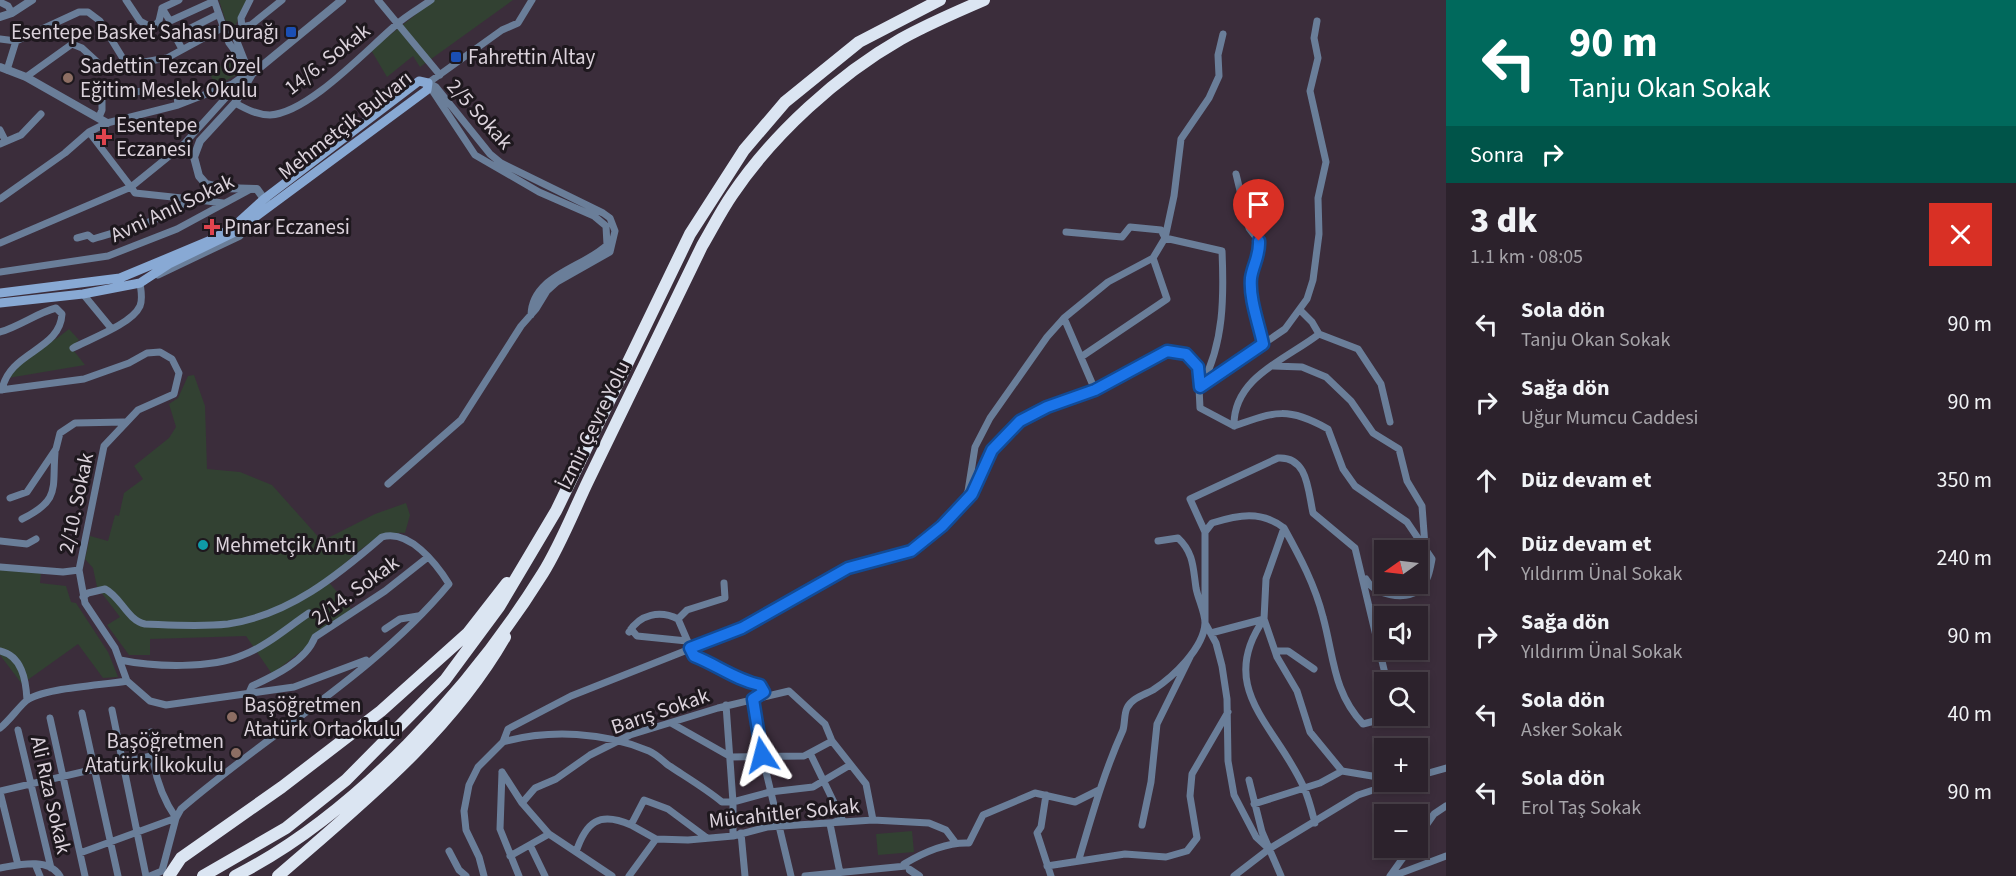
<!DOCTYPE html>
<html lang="tr">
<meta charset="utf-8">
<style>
:root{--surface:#2c222c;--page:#382f38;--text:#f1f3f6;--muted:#a6a4a9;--line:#483f48}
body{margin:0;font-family:"Source Sans 3",sans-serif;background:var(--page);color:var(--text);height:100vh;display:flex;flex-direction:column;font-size:22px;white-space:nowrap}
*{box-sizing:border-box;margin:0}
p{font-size:20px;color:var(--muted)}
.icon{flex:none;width:33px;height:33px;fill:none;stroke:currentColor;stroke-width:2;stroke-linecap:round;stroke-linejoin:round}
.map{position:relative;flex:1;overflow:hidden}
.panel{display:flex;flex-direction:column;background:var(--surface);width:570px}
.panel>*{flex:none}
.top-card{background:#00695c;color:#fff;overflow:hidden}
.needle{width:39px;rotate:256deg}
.tools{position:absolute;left:1374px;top:540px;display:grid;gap:12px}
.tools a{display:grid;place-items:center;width:54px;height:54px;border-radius:0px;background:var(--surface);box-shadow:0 3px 9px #0003,0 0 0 2px var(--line);font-size:30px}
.pin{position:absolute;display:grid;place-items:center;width:51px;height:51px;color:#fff;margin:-62px -26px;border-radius:50% 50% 50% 0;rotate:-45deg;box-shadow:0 0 6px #0007}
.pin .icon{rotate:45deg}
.me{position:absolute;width:66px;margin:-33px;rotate:351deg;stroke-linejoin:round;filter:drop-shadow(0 0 4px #0008)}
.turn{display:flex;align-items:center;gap:21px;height:126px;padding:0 24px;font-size:27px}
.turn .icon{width:78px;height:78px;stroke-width:2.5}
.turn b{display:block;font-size:42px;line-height:51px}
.then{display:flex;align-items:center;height:57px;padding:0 24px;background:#0003;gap:12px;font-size:22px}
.round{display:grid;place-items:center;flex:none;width:63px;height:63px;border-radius:0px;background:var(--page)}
.summary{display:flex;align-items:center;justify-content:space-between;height:102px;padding:0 24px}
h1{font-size:36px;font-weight:800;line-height:45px}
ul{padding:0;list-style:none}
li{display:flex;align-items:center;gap:18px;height:78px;padding:0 24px}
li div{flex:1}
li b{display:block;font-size:22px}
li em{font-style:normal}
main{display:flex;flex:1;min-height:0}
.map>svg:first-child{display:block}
.green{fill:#324132}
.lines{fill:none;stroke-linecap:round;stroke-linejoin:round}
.minor{stroke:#6a7e99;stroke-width:7}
.tertiary{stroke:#6a7e99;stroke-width:8}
.secondary{stroke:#88a9d4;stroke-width:9}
.motorway{stroke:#dbe5f2;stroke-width:12}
.route-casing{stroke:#114b97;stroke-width:15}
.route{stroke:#1a73e8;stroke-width:10}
.transit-dot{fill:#1a4fb4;stroke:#1e181e;stroke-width:2}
.education-dot{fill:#8d6e63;stroke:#1e181e;stroke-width:2}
.health-dot{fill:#e0444e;stroke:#1e181e;stroke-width:2}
.culture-dot{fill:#0f9aa8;stroke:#1e181e;stroke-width:2}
.labels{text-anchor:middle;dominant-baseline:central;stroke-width:6;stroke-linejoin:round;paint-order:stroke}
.poi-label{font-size:21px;fill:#dbd2db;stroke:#1e181e;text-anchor:start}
.street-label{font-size:21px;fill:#dbd2db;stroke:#1e181e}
</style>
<main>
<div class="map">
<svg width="1446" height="876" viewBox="0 0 1446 876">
<rect width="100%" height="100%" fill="#3b2d3b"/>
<path class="green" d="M219,0H249L230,35Z
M434,0H513L420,67L413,56L387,77L371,50Z
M233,60L240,73L216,86L209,72Z
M69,329L79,340L71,347L85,365L8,378C22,356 49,346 69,329Z
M194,375L205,406L207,469L240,472L272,485L322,541L375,514L406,503L410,515L405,533C374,530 349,561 327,580L353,611L272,674L246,636L150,639V655H129L107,625L120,617L97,587L93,568L85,559L90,536L108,541L115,515L119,516L124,493L143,479L134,466L169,438L176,427L169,404L178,398L188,376Z
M0,569L41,573L40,583L66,586L71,602L76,603L108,652L118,677L103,678L78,644L22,684L0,655Z
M912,831L914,852L878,855L876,834Z"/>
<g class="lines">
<path class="minor" d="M126,0L140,21L153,28L159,21L162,8L170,21L214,1
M214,0L229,43L240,58
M378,0L440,75
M0,2L8,6L12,13
M162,8L179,0
M242,27L241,18L250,0
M0,39L16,41L79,12H88L100,21L127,65L167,58L224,27
M182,49L175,36L219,14
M7,70L16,41
M249,72L236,39L242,27L251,25L282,0
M26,77L72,44L82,48L106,70H132L134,64
M428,83L502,30L518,23L532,0
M428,84L475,155L539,192L594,216L606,226L607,245C583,268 532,275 531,315
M235,103C246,109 257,115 270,115C309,113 367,49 397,24C407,15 420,8 431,0
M99,117L102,110V96L176,87L178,105
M0,130L5,140
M0,144L21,135L41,114
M1236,174L1249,228L1259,241V252L1251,279V289L1263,344
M0,199L65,153L89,132L107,123L178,105L232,84L249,72
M191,199L135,193L131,187L184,144L230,93L232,84
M1066,232L1122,237L1130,227L1161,230L1165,238L1222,251C1224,296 1224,343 1202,384
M77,238L88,235L93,239C124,229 166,221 191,199L223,203
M0,243L131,187L89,132
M0,272L108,256L177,229L251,189
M158,275L240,236L232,229
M83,294L111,328
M1064,318L1095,390
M0,332C20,326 37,313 56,308L62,314C60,351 9,351 2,390
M1319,334L1358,349L1381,384L1390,422
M73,348C90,339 132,324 140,306C143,299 141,291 140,283
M1081,357L1167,299L1153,258L1165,238L1174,196L1181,139L1209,98L1219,76L1218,55L1223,34
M1273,366L1302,367L1326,377L1351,401L1373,433L1399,449L1407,481L1422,506L1425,546
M1200,387L1285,329L1307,299L1313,280L1319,234L1318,198L1326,162L1310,91L1318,58L1314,38L1317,21
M0,390L84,379L129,363L147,353L160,352L172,359L179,373L174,394L138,410L104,446L79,570L85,603L115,648L127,681L150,701L166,705L294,687L366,660
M1234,426C1276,411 1288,407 1328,429L1343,469L1355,486L1407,522L1432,559C1430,570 1428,582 1419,590C1404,601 1374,595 1366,579
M1234,426C1233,377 1287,359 1319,334L1312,322L1300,310
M388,484L461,420L521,326L536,309L547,291L557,282L610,252L615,231L610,218L603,213L501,163L490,154L436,87L428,83
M10,498L27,492L56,449L60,433L75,423L124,422
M966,501L972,494L992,450L1020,421L1047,407L1095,390L1167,351L1186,354L1198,367L1200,408L1234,426
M22,519C61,500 52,488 55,453
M1284,528C1300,557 1315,585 1323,617C1334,657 1333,692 1363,724L1390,717
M1205,532L1212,523C1238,515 1261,510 1284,528L1266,579L1264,619L1277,657L1297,691L1310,732L1342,771
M0,541L27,544L36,539
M0,567L63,572L79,570
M724,583L725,598L687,610L678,619L694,656C717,665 736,680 760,685L764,692L753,699L762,755L791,876
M83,597L88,593L105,589C121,597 127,620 145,624C172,625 200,627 228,624C289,615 337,576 382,537C409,529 436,563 449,584C374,674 269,733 181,809L176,818L162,871L150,876
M1264,619C1215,689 1277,726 1304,788C1309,799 1312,812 1315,823
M385,629L400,619L418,616
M631,629L637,636L687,641
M629,632C640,614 660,610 678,619
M1211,633L1264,619
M0,651C22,656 26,680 27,700
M1275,651H1288L1314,669
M120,660C154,667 211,669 243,655C267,646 288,627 309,613
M248,695L252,686C274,676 306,661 315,637L385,591L428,557
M726,705L733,802V836
M112,710L146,876
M82,713L118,876
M50,718L85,876
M671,723L731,757L804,756L832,741
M0,728C10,720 17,709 26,701C41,688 106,685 127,681
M18,730L51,868
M151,732C151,763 158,792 176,818
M503,742C549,729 605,732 649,751C656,754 662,760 668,765C686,777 705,788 722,802H733L770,792L813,787L850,765
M810,753L842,819L830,824L840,873
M1342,771L1384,778
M502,772L522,803L549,834L612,876
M502,772L500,829L519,876
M1418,776L1446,768
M1249,780L1262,832L1281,876
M0,791L151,756
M0,792L18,865
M1046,795L1041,827L1037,833L1051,876
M522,803L535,788L556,779L590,755L630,735L718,708L789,691L825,724L832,741L866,784L873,820
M1254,804L1320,783L1342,771
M1142,825L1151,782L1157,724L1190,657
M741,833L745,876
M1418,837L1434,814L1446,806
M656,839L631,825L644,800L668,809L707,838
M530,845L545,876
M1269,849L1256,837L1234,795L1228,761L1227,699L1222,666L1216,643L1205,623V532L1190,499L1278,458C1308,456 1308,491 1313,513L1355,548L1387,682
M449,851L459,870L466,876
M576,852C586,822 599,811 631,825
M80,853L176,818
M510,856L549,834
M1079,859C1092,815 1104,772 1123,730C1125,723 1124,714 1127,708C1132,698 1144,695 1153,690C1173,677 1204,648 1205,623C1205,612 1198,599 1196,588C1193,568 1194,553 1178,538L1158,541
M35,864L40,876
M904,864C924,852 946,842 969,843L983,815L1035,793L1075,802L1099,790
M1047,866L1125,854L1166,857L1187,851L1197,838L1190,796L1192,774L1228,712
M0,868C18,865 48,857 60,876
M484,876L479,857L466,830L464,811L469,785L478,767L503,742L508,729L571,696L743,628L847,568L911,551L942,526L961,506L968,491L975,447L990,418L1047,337L1064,318L1108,282L1153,258
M629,876L656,839L688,840L733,836L767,827L873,820L929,823L946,830L955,842
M805,876L906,866
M1234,876L1269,849L1358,795L1398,782
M1390,876L1410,848
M1393,876L1446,856"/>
<path class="tertiary" d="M0,17L12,13L32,0
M0,67L26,77L107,123
M267,203L257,189L222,188L206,184L199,176L194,157L200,141L235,103L252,74L342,0
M910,870L919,876"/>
<path class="secondary" d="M0,293L120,278L211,240L232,228L264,199L419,81L428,83L427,90L235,232L169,264L140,283L83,294L0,303"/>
<path class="motorway" d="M169,876L181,858L282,787L381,711L468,633L507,583
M203,876L286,828L346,780L445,680L499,607L556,511L690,234L744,150L785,102L859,42L940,0
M235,876C356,815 472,687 543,573C561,544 574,510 589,479C627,402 664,324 702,246C712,229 721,211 732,195C773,134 838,75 901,39C928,24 956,12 984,0
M278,876C361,804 450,733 505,637"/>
</g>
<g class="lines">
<defs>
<path id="route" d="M762,755L753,699L764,692L760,685C736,680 717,665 694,656L690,648L742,628L848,568L911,551L942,526L972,494L992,450L1020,421L1047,407L1095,390L1167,351L1186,354L1198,367L1200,387L1263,344C1259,324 1249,299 1251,278C1253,265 1260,255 1259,241"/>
</defs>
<use href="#route" class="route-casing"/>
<use href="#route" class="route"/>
</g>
<g class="transit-dot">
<rect x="285" y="26" width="12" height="12" rx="3"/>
<rect x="450" y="51" width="12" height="12" rx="3"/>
</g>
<g class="education-dot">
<circle cx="68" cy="78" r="6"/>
<circle cx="232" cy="717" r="6"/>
<circle cx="236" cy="753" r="6"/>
</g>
<g class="health-dot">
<path d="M101 128h6v6h6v6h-6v6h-6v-6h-6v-6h6z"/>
<path d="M209 218h6v6h6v6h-6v6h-6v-6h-6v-6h6z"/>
</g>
<circle class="culture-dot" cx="203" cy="545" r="6"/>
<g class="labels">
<g class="poi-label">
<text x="279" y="32" text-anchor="end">Esentepe Basket Sahası Durağı</text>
<text x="468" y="57">Fahrettin Altay</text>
<text x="80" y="66">Sadettin Tezcan Özel<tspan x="80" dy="24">Eğitim Meslek Okulu</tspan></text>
<text x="116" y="125">Esentepe<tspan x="116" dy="24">Eczanesi</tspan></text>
<text x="224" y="227">Pınar Eczanesi</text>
<text x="215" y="545">Mehmetçik Anıtı</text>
<text x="244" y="705">Başöğretmen<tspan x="244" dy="24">Atatürk Ortaokulu</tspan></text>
<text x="224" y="741" text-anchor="end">Başöğretmen<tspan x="224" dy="24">Atatürk İlkokulu</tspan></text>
</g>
<g class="street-label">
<text transform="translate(327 59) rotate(-38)">14/6. Sokak</text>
<text transform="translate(480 114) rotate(48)">2/5 Sokak</text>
<text transform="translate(345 125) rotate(-38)">Mehmetçik Bulvarı</text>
<text transform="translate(172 208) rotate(-25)">Avni Anıl Sokak</text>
<text transform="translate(593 425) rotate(-64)">İzmir Çevre Yolu</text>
<text transform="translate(76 503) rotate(-78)">2/10. Sokak</text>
<text transform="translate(355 590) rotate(-36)">2/14. Sokak</text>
<text transform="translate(660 711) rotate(-19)">Barış Sokak</text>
<text transform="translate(51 795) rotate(77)">Ali Rıza Sokak</text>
<text transform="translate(784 813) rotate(-6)">Mücahitler Sokak</text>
</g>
</g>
</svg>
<div class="tools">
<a><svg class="needle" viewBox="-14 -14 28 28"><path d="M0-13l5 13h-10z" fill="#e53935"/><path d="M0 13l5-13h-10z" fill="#a6a4a9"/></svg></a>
<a><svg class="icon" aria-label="sound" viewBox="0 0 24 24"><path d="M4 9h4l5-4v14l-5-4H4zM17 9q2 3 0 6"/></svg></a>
<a><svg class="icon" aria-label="search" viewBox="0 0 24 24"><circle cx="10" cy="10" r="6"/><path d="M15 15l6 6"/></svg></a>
<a>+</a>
<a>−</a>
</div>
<div class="pin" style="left:1259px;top:241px;background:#d93025"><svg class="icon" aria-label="arrive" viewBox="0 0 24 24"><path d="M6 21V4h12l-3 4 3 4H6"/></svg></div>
<svg class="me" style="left:762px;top:755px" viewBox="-20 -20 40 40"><path d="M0-17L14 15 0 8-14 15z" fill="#1a73e8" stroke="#fff" stroke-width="4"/></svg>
</div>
<section class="panel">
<div class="top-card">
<div class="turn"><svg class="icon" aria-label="left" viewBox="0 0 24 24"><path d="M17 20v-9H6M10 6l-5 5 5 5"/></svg><div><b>90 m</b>Tanju Okan Sokak</div></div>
<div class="then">Sonra<svg class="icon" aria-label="right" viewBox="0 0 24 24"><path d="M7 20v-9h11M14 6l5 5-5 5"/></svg></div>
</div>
<div class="summary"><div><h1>3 dk</h1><p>1.1 km · 08:05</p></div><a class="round" style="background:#d93025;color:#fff"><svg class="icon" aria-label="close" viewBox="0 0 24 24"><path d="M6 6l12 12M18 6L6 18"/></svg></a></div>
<ul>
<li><svg class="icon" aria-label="left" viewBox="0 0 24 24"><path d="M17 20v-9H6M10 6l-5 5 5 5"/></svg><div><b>Sola dön</b><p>Tanju Okan Sokak</p></div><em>90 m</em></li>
<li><svg class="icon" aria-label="right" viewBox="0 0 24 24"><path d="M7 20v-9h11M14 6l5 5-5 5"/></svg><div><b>Sağa dön</b><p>Uğur Mumcu Caddesi</p></div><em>90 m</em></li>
<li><svg class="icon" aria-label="ahead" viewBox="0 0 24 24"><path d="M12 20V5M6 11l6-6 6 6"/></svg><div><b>Düz devam et</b></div><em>350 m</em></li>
<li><svg class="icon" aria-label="ahead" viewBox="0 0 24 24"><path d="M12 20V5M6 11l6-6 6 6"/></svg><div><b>Düz devam et</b><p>Yıldırım Ünal Sokak</p></div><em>240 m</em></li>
<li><svg class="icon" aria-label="right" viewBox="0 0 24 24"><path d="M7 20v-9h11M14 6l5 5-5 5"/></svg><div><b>Sağa dön</b><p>Yıldırım Ünal Sokak</p></div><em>90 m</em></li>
<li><svg class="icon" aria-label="left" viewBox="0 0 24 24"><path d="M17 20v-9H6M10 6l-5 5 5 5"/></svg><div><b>Sola dön</b><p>Asker Sokak</p></div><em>40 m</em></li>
<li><svg class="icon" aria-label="left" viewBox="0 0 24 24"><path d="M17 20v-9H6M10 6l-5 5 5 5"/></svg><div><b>Sola dön</b><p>Erol Taş Sokak</p></div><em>90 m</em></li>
</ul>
</section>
</main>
